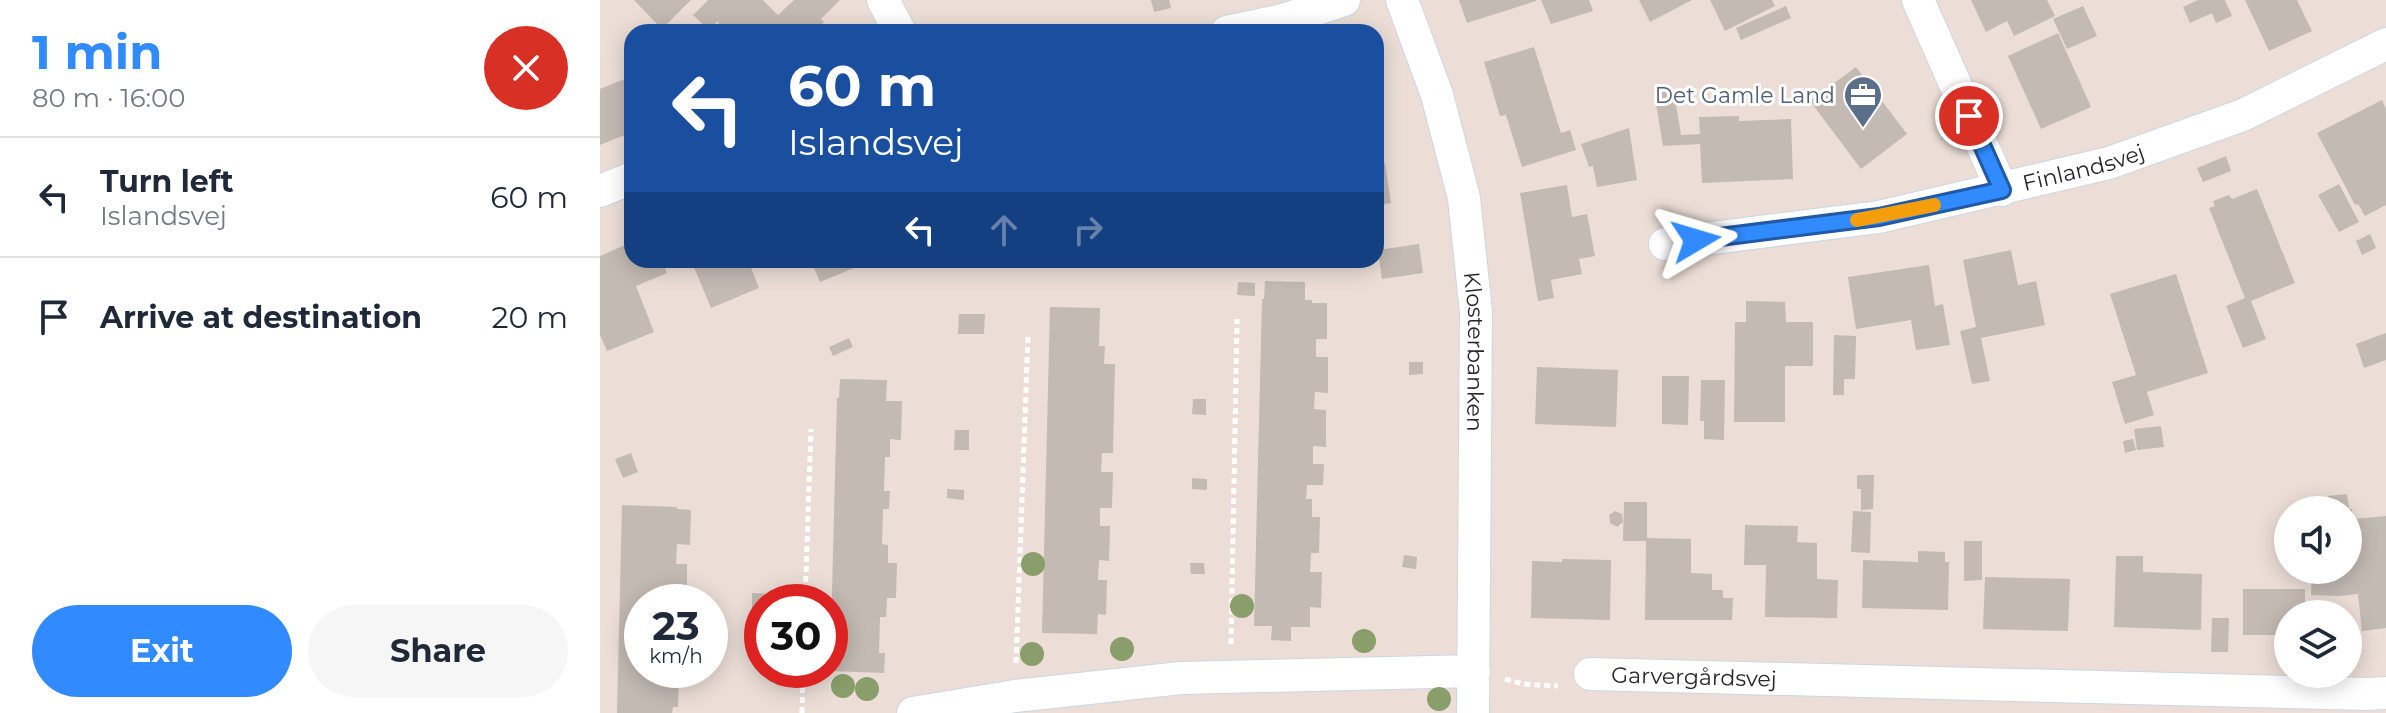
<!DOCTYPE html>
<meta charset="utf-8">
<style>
:root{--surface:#fff;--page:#f6f6f7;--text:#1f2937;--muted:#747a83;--line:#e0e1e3;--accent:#318bff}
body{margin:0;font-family:Montserrat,sans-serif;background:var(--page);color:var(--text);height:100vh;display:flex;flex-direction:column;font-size:30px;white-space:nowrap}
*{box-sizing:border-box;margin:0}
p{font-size:26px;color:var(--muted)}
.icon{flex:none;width:44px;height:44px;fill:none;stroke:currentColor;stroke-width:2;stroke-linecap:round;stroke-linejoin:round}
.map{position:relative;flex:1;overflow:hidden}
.side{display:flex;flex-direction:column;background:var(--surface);width:600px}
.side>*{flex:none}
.guide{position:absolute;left:24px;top:24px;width:760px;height:244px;border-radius:24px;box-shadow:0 4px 20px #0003;background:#1a4fa0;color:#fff;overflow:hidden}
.controls{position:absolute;left:1674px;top:496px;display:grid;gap:16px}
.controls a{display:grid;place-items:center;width:88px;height:88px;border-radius:50%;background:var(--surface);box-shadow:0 4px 20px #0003;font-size:40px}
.speed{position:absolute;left:24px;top:584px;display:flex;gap:16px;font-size:40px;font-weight:700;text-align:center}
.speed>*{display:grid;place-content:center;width:104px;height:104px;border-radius:50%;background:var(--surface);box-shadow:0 4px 20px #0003;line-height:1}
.speed small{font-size:20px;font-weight:400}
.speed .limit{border:12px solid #d22;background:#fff;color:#111}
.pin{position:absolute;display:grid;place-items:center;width:68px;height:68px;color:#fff;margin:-34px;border:4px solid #fff;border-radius:50%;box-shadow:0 2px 8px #0007}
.me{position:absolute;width:88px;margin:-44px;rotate:83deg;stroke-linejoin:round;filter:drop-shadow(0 0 6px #0008)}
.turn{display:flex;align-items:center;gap:28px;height:168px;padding:0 32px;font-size:36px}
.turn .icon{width:104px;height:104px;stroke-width:2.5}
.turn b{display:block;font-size:56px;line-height:68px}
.lanes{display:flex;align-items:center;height:76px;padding:0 32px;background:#0003;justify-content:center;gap:40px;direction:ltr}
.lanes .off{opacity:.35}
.round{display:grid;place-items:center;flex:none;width:84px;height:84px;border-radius:42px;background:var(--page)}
.head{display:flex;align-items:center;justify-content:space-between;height:136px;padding:0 32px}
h1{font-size:48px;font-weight:700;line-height:60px;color:var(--accent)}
.primary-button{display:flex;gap:16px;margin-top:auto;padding:16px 32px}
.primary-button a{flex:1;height:92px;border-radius:48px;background:var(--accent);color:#fff;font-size:32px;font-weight:700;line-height:92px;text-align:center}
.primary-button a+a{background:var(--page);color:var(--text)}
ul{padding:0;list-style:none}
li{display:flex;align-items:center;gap:24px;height:120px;padding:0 32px;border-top:2px solid var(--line)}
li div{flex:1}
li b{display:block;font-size:30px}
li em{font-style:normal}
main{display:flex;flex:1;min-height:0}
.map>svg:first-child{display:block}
.building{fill:#c3bab3}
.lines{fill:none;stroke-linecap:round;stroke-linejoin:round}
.street-casing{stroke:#ccd6e3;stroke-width:34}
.path{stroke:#fff;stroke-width:5;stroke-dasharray:6 4;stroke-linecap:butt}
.street{stroke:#fff;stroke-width:32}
.tree{fill:#8a9e6b}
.route-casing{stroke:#205aa6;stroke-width:20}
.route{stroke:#318bff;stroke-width:14}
.slow{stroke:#f59e0b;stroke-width:14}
.labels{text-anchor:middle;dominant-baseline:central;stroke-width:6;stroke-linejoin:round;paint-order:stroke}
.service-label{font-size:22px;fill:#4e5e75;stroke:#fff;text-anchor:end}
.street-label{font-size:22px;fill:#272727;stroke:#fff}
</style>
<main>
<section class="side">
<div class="head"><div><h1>1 min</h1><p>80 m · 16:00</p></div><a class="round" style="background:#d93025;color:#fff"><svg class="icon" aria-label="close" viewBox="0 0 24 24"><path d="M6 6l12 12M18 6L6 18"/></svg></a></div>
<ul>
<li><svg class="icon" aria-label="left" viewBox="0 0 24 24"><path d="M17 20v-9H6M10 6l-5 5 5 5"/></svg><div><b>Turn left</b><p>Islandsvej</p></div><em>60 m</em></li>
<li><svg class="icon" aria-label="arrive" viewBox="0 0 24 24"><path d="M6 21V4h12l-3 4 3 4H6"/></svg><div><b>Arrive at destination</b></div><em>20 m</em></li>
</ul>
<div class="primary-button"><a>Exit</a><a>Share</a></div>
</section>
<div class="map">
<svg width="1786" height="713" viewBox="0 0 1786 713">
<rect width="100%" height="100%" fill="#ecded7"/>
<path class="building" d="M34,0H91L63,28L67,32H51L58,25Z
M108,0H163L178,15L194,0H240L221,19L224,22L214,32H124L117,25L119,23L118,21L109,30L93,15Z
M551,0H569L571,8L554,12Z
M859,0H936V1L867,23Z
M941,0H989L993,11L951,24Z
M1039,0H1092L1050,22Z
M1110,0H1172L1175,6L1125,31Z
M1371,0H1447L1455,16L1414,36L1407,21L1386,32Z
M1598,0H1625L1632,16L1616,23L1612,13L1590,23L1583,7Z
M1645,0H1697L1712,31L1669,51Z
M1186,6L1191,18L1141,40L1136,28Z
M1483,6L1497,36L1467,49L1453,19Z
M1458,33L1491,107L1441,129L1408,56Z
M934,47L961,133L970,130L976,150L922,167L906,115L900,116L884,62Z
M1256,67L1307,134L1261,169L1210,101Z
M32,76V132L0,145V89Z
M1054,92H1074L1081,135L1100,134L1099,117L1139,116V121L1191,119L1193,179L1102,183L1100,144L1063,146Z
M1782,100L1786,109V205L1765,216L1758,204L1755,205L1717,133Z
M1029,128L1037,180L997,187L993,166L989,167L981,144Z
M1626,156L1631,171L1603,182L1597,168Z
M785,163L791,203L776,206V164Z
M1739,184L1759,222L1739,232L1718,195Z
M967,185L972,217L987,214L995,256L979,259L982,274L951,280L954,298L938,301L920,193Z
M1657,189L1695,283L1651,301L1666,339L1643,348L1626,306L1645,298L1609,208L1615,206L1613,201L1629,195L1632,199Z
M1770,234L1776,248L1762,255L1756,241Z
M32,242V260H62L67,273L36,286L54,332L7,351L0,335V256Z
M819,244L823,273L782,279L778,250Z
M1411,250L1418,285L1436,281L1445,325L1381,338L1390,381L1372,384L1360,331L1376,327L1363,260Z
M91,260H148L159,288L111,308Z
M211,260H273L220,282Z
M1329,265L1335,306L1343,304L1350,345L1316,350L1311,320L1256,329L1248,277Z
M1576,274L1608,373L1547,392L1554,415L1525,424L1512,382L1536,375L1510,294Z
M665,281L705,282V300H712V303H727V339H716V357H728V393L715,392L714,409L726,410V447L713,446V464H724L723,485H707L706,499H712V517H720L719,553H711L710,572H722L721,608L710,607V627H691V641L671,640L672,626H654L662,299H664Z
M638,282L655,283V296L637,295Z
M1146,301L1185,302L1186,322H1213V366H1185V422H1134L1135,322H1146Z
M450,307L500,308L499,346H505L504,364H515L513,453H502L501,472H513L512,508H500V526H510L509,561L499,560L498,580H507L506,615L498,614L497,634L442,633Z
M359,314H385L384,334H358Z
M1786,333V360L1764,368L1756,344Z
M1234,335L1256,336L1255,379H1244V395H1233Z
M249,338L253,347L233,356L229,347Z
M809,362H823V374L809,375Z
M937,367L1018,370L1016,427L935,424Z
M1062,376H1089L1088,425L1062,424Z
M240,379L287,380L286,401H302L301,440L290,439V457H285L284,491H290L289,509H283L282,544L288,545V563H297L296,598H287L286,617H280L279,653H285L284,673L230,671L237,398H239Z
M1101,380H1125L1124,440L1104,439V421H1100Z
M593,399H606V415L592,414Z
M1561,426L1564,447L1537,450L1534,429Z
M355,430H369V450H354Z
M1533,439L1536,450L1525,453L1523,441Z
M31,453L38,472L23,478L15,459Z
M1257,475H1274L1273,509L1261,510V489H1257Z
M592,478L607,479V490L592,489Z
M347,489L364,490V500L347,498Z
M1747,494L1749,509H1752L1753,519L1786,516V628L1762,631L1758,594L1739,596L1711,595L1712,570H1748V510H1730L1728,496Z
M1024,502H1047V538L1091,539V573L1112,574V590H1123V598H1133L1132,620H1045L1046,541H1023Z
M22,505L77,507V509L91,510L90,545L77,544L76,564H87V598H75V602H42V670H79L78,707H73L72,713H17Z
M1015,511L1022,514L1023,522L1017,527L1010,523L1009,515Z
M1253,511L1271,512L1270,553L1251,552Z
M1145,525L1198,526L1197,542L1217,543V579L1238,580L1237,618L1165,617L1166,565H1144Z
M1364,541H1382V580L1364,581Z
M1318,551L1345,552V562H1349L1348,610L1262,608L1263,560L1318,562Z
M804,555L817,557L816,569L802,567Z
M1516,556H1543V572L1602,574L1601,630L1514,627Z
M962,559L1011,560L1010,620L931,618L932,561L962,562Z
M590,563H604L605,574H591Z
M1385,577L1470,579L1468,631L1383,629Z
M1643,589H1705V614H1688V635H1643Z
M152,593L173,594L172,602H162V608H152Z
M1612,618H1629L1628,652H1611Z"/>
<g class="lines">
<defs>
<g id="street">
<path d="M283,0L300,32"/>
<path id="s1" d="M802,0L837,95L864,198L876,312L873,713"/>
<path d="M1318,0L1402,190"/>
<path d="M627,32L683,20L744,0"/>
<path d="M0,191L32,178"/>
<path id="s2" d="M1065,244L1279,217L1509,163L1643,115L1786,44"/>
<path id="s3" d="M990,674L1767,694L1786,693"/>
<path d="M313,713L415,696L581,678L874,671"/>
</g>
</defs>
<use href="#street" class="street-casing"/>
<path class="path" d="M205,602L211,429
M631,644L637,319
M416,663L428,335
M905,679L923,684L958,686
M202,713L203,670"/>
<use href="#street" class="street"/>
</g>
<g class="tree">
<circle cx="433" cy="564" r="12"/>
<circle cx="642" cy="606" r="12"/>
<circle cx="764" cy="641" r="12"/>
<circle cx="522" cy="649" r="12"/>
<circle cx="432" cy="654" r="12"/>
<circle cx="243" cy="686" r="12"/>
<circle cx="267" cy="689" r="12"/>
<circle cx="839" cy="699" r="12"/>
</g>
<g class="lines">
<defs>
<path id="route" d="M1096,240L1279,217L1402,190L1369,116"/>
</defs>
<use href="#route" class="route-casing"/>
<use href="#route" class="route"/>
<path class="slow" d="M1257,220L1334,205"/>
</g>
<defs>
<symbol id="office-pin" viewBox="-11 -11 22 30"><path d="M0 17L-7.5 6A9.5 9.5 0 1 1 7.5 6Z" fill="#5c6f8a" stroke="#fff"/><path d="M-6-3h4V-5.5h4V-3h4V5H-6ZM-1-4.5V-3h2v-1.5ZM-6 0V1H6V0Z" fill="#fff"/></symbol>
</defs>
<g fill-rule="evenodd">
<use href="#office-pin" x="1241" y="73" width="44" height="60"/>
</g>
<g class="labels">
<g class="service-label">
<text x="1235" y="95">Det Gamle Land</text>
</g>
<g class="street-label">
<text stroke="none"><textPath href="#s2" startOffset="426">Finlandsvej</textPath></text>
<text stroke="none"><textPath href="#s1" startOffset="362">Klosterbanken</textPath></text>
<text stroke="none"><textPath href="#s3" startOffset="104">Garvergårdsvej</textPath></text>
</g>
</g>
</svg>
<div class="controls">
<a><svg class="icon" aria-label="sound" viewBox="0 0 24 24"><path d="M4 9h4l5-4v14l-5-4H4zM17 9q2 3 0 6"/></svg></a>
<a><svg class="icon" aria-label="layers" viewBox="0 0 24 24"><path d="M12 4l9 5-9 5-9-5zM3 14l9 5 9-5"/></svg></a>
</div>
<div class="speed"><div>23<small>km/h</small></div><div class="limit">30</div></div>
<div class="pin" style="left:1369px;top:116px;background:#d93025"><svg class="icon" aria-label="arrive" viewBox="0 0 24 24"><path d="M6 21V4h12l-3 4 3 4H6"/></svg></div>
<svg class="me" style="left:1096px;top:240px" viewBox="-20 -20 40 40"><path d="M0-17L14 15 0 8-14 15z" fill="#318bff" stroke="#fff" stroke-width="4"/></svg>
<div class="guide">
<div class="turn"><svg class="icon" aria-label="left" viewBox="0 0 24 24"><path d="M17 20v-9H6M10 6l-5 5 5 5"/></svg><div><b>60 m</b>Islandsvej</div></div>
<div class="lanes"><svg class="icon" aria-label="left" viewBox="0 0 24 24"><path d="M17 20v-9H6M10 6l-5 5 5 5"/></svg><svg class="icon off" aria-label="ahead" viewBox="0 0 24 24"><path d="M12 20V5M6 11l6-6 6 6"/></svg><svg class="icon off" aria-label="right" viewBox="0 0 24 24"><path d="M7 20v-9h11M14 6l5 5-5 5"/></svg></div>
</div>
</div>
</main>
